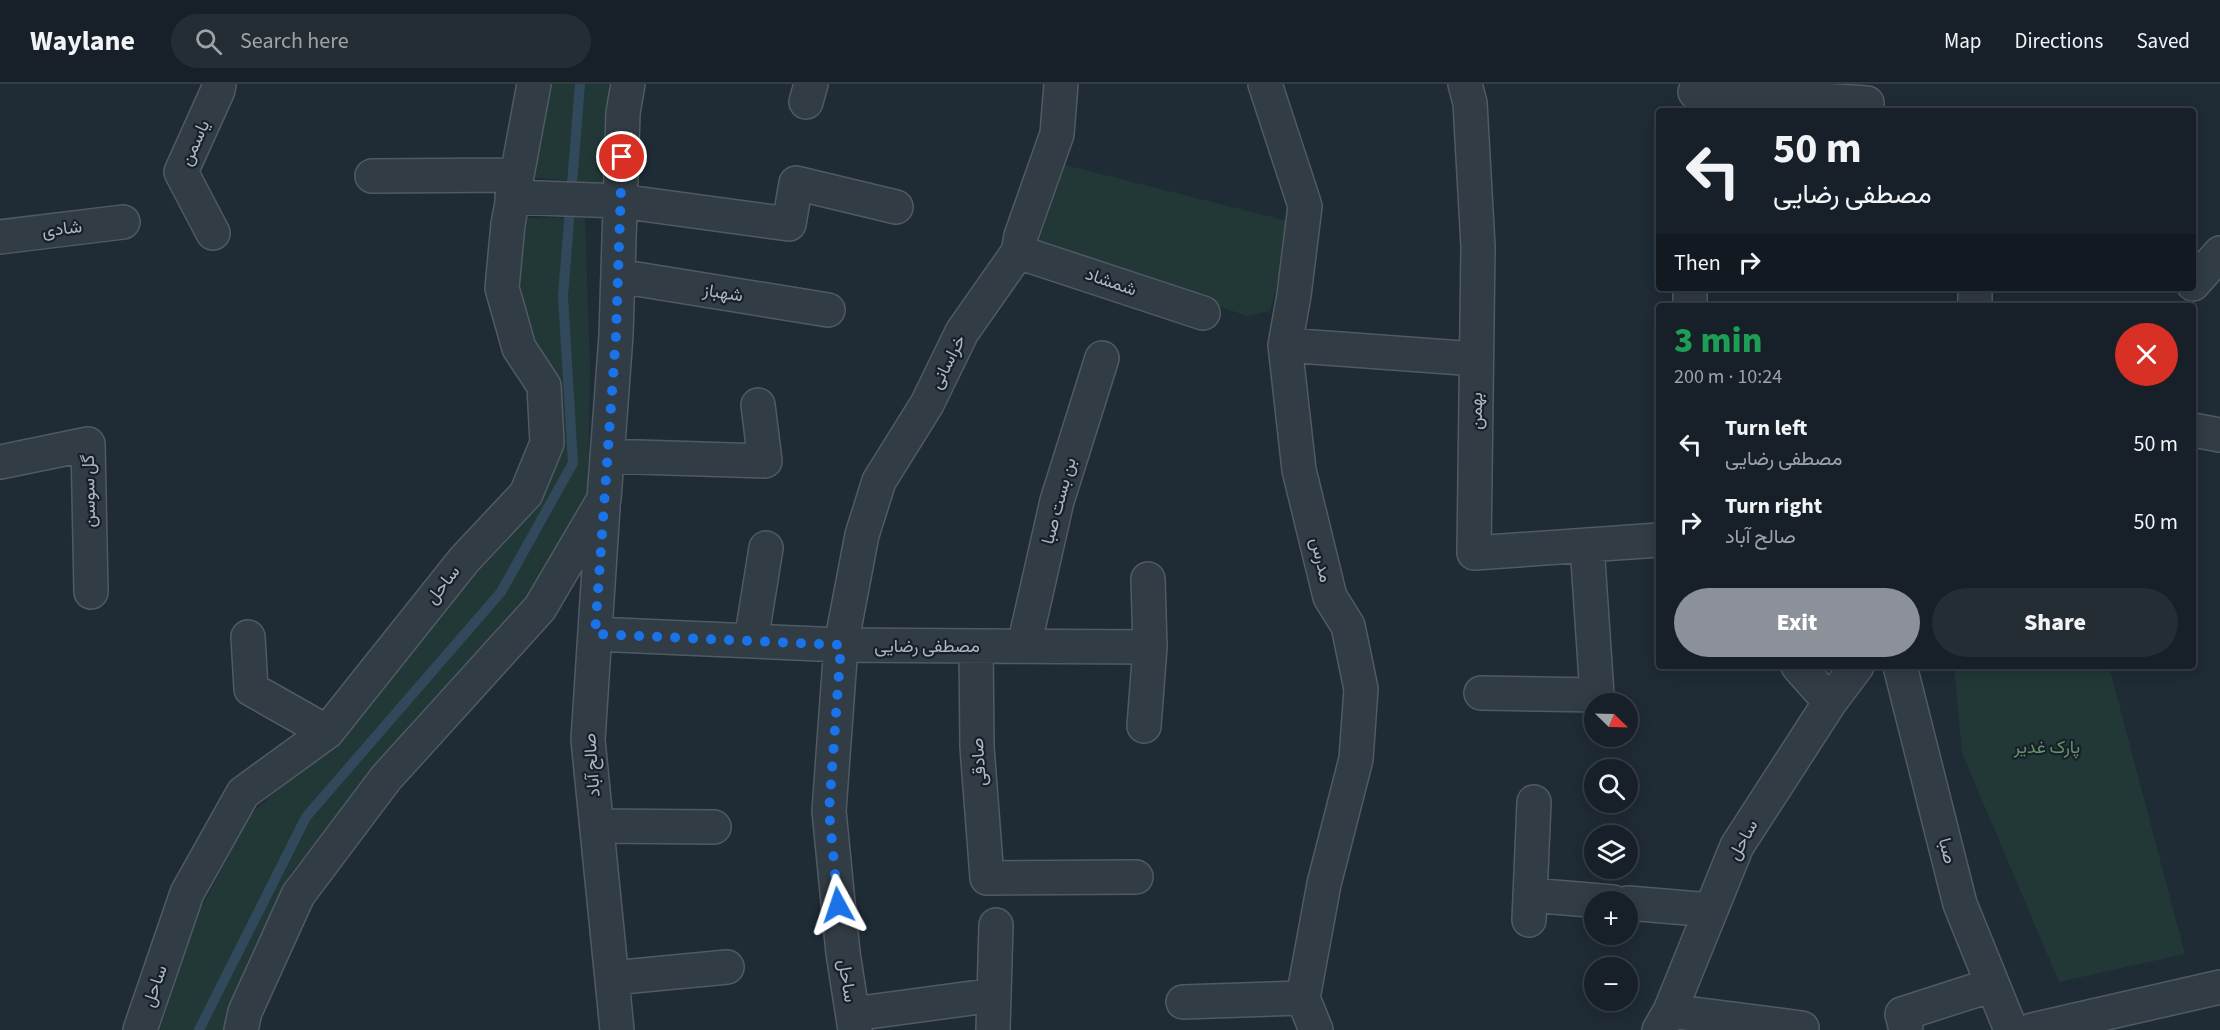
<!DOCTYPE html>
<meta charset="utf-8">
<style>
:root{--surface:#172028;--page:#242d34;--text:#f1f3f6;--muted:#9ea3a8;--line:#363e45;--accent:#8c9099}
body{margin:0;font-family:"Source Sans 3",Vazirmatn,sans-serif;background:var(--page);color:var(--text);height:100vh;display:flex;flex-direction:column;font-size:22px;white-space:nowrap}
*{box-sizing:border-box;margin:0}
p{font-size:20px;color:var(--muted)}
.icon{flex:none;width:33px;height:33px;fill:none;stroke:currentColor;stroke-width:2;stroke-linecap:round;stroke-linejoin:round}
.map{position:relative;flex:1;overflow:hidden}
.details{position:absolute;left:1656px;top:219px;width:540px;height:366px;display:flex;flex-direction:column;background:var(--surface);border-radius:6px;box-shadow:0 3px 15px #0003,0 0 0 2px var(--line)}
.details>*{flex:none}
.hud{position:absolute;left:1656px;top:24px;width:540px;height:183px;border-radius:6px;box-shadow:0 3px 15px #0003,0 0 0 2px var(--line);background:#172028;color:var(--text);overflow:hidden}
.needle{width:39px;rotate:113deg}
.tools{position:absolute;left:1584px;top:609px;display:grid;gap:12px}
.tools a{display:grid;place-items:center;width:54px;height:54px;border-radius:50%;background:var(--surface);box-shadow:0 3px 15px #0003,0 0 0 2px var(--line);font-size:30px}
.pin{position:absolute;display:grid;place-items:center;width:51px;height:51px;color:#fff;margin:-26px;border:3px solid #fff;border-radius:50%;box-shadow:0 2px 6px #0007}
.me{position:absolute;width:66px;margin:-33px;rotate:355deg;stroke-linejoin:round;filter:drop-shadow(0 0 4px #0008)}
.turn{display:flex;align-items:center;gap:21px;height:126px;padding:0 18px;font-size:27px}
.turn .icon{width:78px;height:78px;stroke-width:2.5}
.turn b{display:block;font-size:42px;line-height:51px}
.then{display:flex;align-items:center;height:57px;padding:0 18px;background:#0003;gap:12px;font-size:22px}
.round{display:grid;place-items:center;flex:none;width:63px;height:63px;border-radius:32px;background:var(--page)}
.overview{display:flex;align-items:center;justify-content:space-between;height:102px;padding:0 18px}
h1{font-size:36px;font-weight:800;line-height:45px;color:#1e9e55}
.primary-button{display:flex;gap:12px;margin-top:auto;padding:12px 18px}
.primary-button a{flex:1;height:69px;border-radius:36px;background:var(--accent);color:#fff;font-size:24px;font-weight:800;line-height:69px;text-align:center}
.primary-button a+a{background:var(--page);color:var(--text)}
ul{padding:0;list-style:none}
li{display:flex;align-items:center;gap:18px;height:78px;padding:0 18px}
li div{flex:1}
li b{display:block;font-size:22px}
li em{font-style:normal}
header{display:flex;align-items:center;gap:36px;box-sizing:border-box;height:84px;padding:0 30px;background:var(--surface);border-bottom:2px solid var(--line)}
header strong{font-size:28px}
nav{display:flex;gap:33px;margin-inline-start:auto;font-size:21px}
.search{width:420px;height:54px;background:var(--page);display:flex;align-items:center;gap:15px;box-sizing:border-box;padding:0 21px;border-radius:33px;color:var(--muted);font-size:22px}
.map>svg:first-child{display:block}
.green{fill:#223837}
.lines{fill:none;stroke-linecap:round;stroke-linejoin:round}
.stream{stroke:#32495c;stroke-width:10}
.minor-casing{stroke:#505a64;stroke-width:36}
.minor{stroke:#323c45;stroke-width:33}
.route{stroke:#1a73e8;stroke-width:10;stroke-dasharray:0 18}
.labels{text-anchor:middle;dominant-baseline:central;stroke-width:4.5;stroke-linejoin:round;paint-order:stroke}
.street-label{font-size:18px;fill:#acb7c3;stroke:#18212a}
.park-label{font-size:18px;fill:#649269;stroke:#18212a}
</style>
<header>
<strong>Waylane</strong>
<div class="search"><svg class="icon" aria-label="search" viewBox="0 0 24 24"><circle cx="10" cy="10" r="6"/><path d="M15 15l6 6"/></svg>Search here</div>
<nav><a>Map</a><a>Directions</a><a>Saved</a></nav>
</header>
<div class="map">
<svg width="2220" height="946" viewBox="0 0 2220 946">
<rect width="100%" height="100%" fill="#1f2b35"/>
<path class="green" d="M547,0H609L607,100L529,93Z
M1065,81L1288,137L1280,189L1270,227L1247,232L1038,160Z
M526,134H585L590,283L588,412L527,512L412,638L290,790L247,878L227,946H160L195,835L251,730L312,676L349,648L477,488L538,424L562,357L557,294L531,249L520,198Z
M1954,582H2109L2185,870L2059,898L1962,669Z"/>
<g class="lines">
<path class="stream" d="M199,946L306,733L501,508L573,379L563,212L580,0"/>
<defs>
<path id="minor" d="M1265,0L1305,122L1294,211L1285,261L1299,386L1330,513L1348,542L1361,605L1356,675L1324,800L1303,914L1316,946
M1465,0L1470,19L1478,162L1474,469L1659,456
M1695,8L1867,19
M806,18L811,0
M372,92L517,91
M512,113L620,117L789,140L796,99L896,123
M213,149L181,88L218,6L219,0
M0,153L123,138
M1018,168L1203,229
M618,192L828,226
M2193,200L2220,169
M1690,222V204
M1975,222V204
M1285,261L1476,275
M2193,346L2220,351
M607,372L765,377L758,321
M0,378L88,360L91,508
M603,423L588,656L617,946
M595,550L841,561L1150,563
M248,553L251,605L327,648
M751,557L766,464
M976,562L977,663L987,794L1136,793
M1024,562L1057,417L1102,274
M1798,582L1830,618
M1900,582L1960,820L2011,946
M1481,609L1597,611L1587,461
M1144,642L1150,563L1148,495
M597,742L714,743
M1530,811L1613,818
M1628,819L1711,826
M1529,836L1534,718
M612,894L727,883
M1183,918L1303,914
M1670,927L1802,944
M853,930L994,911
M140,946L187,809L243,709L327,648L464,476L526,410L547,359L544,302L519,264L502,204L508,140L534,0
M241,946L245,928L298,811L386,694L540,524L604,415L616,251L623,29L628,0
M855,946L843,869L829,727L841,561L862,451L879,397L927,320L962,248L1018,168L1021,152L1057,50L1061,0
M993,946L996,841
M1659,946L1670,927L1737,762L1830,618L1857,582
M1906,946L1902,930L1992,901
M2032,946L2220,903"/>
</defs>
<use href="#minor" class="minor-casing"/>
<use href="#minor" class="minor"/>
</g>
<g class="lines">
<path class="route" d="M622,73L616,251L595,550L841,561L829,727L838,821"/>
</g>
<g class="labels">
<g class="street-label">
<text transform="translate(195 59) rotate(-66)">یاسمن</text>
<text transform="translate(62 145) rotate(-7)">شادی</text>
<text transform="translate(1111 198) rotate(19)">شمشاد</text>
<text transform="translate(723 209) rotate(9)">شهباز</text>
<text transform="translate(948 278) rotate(-63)">خراسانی</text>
<text transform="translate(1476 327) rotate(-90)">بهمن</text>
<text transform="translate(89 407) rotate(-91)">گل سوسن</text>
<text transform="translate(1059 417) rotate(-75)">بن بست صبا</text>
<text transform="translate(1321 476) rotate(77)">مدرس</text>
<text transform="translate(443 501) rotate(-52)">ساحل</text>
<text x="927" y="562">مصطفی رضایی</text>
<text transform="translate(979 678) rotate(-94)">صادقی</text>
<text transform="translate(592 681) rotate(-94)">صالح آباد</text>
<text transform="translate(1743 756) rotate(-61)">ساحل</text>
<text transform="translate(1947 767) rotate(76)">صبا</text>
<text transform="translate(847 897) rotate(81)">ساحل</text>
<text transform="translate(155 902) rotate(-71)">ساحل</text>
</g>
<g class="park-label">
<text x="2047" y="663">پارک غدیر</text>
</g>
</g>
</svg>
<div class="tools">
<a><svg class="needle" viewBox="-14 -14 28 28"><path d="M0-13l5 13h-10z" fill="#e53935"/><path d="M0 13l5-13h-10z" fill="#9ea3a8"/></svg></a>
<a><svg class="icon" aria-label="search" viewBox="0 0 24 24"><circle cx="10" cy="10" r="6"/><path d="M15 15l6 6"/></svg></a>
<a><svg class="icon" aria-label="layers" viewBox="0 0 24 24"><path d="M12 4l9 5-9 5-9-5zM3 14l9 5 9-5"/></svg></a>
<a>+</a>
<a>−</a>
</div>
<div class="pin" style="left:622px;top:73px;background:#d93025"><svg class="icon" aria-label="arrive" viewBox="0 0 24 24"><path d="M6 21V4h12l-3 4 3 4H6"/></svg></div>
<svg class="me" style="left:838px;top:821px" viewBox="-20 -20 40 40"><path d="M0-17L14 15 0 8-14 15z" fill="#1a73e8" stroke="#fff" stroke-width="4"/></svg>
<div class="hud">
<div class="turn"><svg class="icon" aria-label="left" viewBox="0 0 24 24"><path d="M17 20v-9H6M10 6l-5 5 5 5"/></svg><div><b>50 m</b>مصطفی رضایی</div></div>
<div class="then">Then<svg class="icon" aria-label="right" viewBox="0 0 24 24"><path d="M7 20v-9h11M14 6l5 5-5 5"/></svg></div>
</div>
<section class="details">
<div class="overview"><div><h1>3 min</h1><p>200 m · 10:24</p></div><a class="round" style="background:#d93025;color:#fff"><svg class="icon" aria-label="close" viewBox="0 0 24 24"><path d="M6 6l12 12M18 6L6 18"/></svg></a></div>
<ul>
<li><svg class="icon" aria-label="left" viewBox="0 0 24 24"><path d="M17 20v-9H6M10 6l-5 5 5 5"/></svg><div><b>Turn left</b><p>مصطفی رضایی</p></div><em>50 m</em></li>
<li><svg class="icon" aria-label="right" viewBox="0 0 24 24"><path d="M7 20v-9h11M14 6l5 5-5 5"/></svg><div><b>Turn right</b><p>صالح آباد</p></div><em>50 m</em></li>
</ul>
<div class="primary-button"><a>Exit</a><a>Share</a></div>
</section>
</div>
